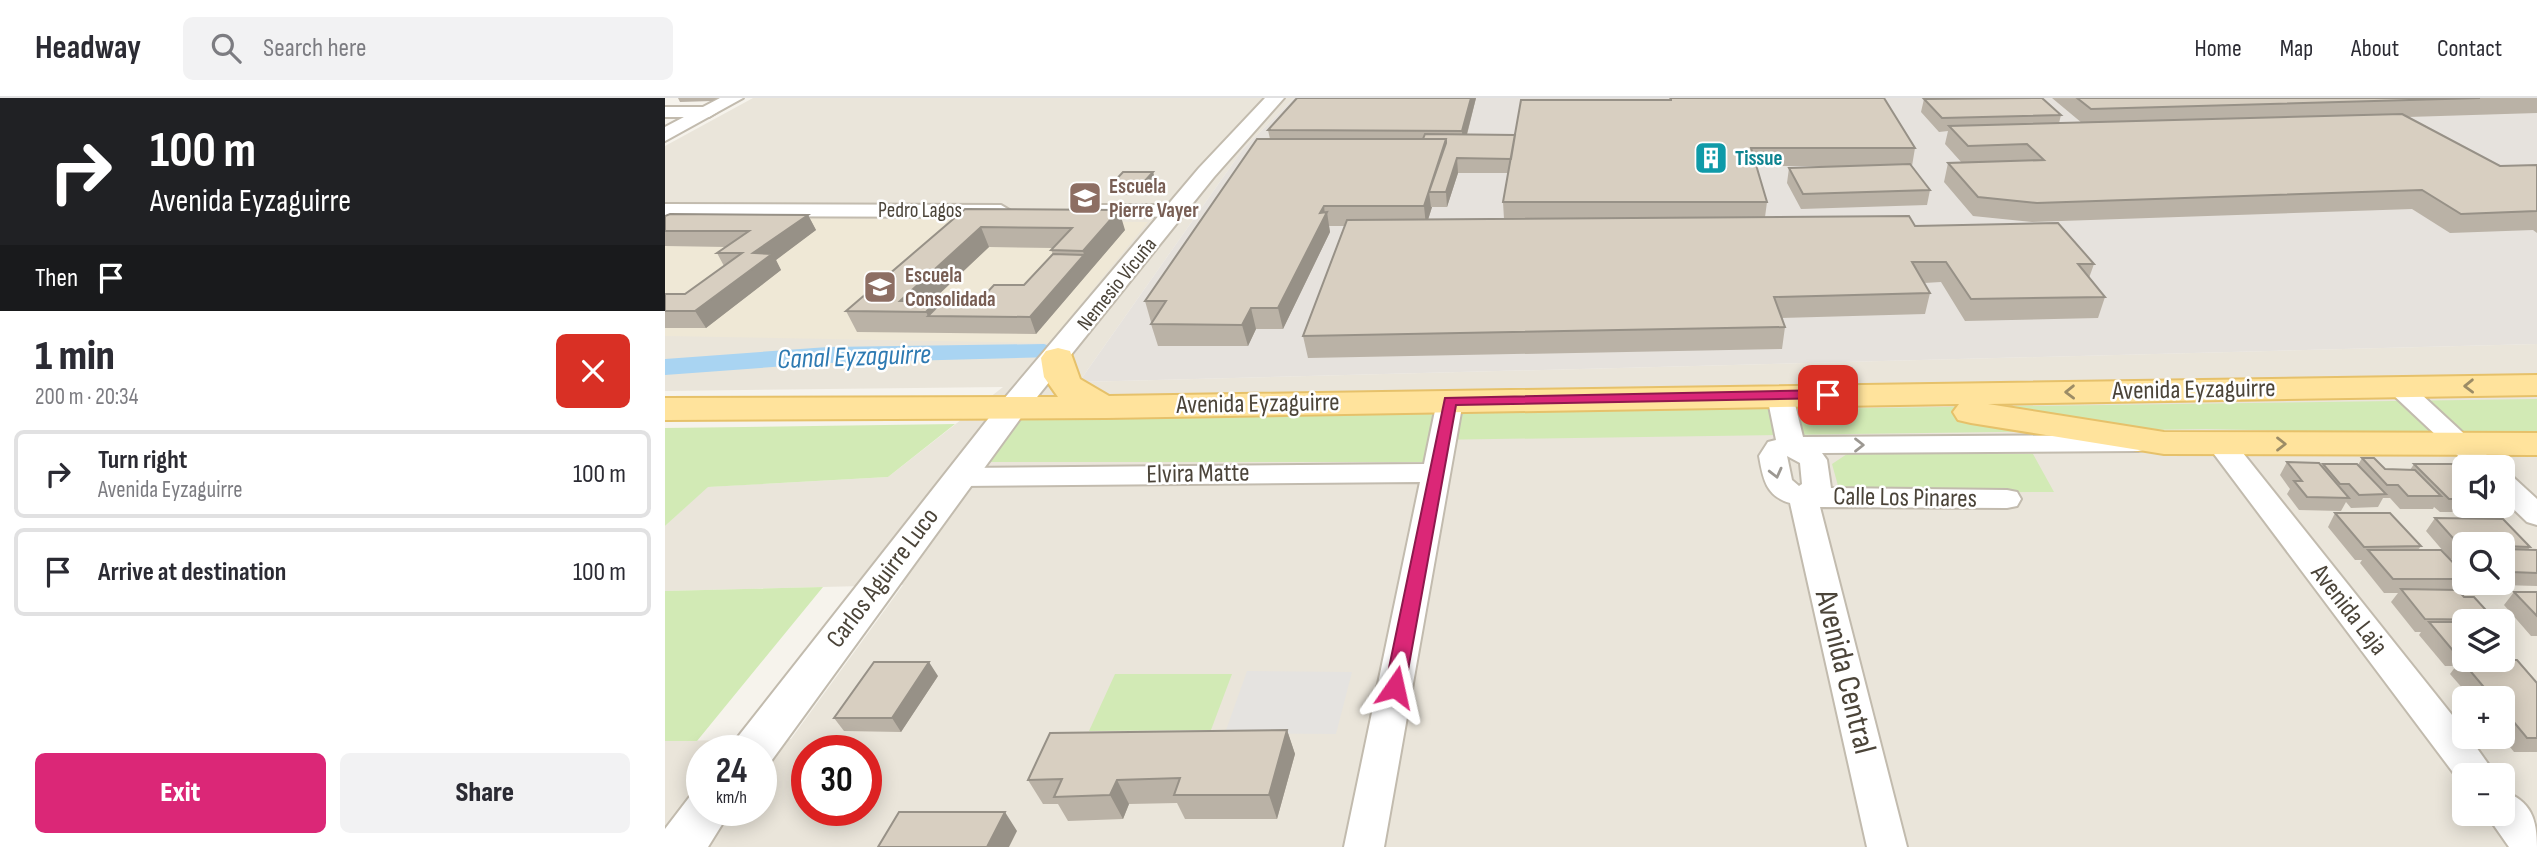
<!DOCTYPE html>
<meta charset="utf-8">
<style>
:root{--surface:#fff;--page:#f2f2f3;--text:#2b2b33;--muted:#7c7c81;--line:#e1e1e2;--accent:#db2777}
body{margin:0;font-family:"Sofia Sans Condensed",sans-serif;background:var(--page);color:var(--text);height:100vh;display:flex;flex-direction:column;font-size:26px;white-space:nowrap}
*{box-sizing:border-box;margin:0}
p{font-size:23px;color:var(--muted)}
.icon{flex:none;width:38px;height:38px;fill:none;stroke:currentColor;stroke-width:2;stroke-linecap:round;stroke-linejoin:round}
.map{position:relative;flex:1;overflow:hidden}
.panel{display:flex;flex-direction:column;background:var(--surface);width:665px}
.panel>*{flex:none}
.banner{background:#202124;color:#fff;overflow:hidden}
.tools{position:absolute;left:1787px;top:357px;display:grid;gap:14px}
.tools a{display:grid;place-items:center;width:63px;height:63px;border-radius:10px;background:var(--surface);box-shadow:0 4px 18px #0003;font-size:35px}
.speed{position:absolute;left:21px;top:637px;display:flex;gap:14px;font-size:35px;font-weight:700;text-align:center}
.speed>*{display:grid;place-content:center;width:91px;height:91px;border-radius:50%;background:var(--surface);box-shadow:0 4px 18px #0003;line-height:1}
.speed small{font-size:18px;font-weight:400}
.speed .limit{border:10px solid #d22;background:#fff;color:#111}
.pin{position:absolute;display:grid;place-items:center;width:60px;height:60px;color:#fff;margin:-30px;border-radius:14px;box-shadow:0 4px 10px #0006}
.me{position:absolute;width:77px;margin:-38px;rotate:11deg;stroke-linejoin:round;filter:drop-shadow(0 0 5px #0008)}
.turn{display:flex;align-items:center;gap:24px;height:147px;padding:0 35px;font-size:32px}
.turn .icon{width:91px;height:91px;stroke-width:2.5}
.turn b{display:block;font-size:49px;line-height:60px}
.then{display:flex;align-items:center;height:66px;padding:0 35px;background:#0003;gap:14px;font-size:26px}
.round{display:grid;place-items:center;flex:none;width:74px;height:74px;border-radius:10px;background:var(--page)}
.overview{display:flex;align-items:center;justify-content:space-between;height:119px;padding:0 35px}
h1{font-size:42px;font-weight:800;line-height:52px}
.cta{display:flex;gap:14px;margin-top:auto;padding:14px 35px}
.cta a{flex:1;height:80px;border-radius:10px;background:var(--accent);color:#fff;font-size:28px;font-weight:800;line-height:80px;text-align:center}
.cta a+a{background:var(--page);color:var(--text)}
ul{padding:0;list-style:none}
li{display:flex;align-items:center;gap:21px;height:88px;margin:0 14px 10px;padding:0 21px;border:4px solid var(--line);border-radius:10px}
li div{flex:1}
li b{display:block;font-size:26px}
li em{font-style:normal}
header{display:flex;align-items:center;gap:42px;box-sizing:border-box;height:98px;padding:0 35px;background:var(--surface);border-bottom:2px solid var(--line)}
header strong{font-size:33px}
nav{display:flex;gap:38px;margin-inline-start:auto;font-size:24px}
.search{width:490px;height:63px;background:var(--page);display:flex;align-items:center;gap:18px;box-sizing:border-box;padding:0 24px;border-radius:10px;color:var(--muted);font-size:26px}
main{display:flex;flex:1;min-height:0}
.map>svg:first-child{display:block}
.residential{fill:#eae5da;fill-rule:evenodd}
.industrial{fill:#e6e2dd}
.education{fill:#efe8d6}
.green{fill:#d2eab5}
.parking{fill:#e5e3e0}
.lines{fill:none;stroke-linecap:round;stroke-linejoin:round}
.canal{fill:#a9d4f2;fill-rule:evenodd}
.minor-casing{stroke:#c2bbae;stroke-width:4}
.tertiary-casing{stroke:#c2bbae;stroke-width:4}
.primary-casing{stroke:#e6c16a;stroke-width:4}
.minor{fill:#fff;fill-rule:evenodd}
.tertiary{fill:#fff;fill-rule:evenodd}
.primary{fill:#ffe39c;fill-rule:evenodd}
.wall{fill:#bab2a6;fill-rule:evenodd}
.shaded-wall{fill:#979187}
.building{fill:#d8cfc1;stroke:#979187;stroke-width:2}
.oneway{stroke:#9c8c66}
.oneway2{stroke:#9c9892}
.route{fill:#db2777;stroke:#8e194d;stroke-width:2}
.labels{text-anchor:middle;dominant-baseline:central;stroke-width:5;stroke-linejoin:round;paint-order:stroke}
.far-culture-label{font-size:21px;font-weight:bold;fill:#0d838f;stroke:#fff;text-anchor:start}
.far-education-label{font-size:21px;font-weight:bold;fill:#785e54;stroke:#fff;text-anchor:start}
.far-street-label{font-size:21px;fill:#4b4439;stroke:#fff}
.street-label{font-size:26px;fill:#4b4439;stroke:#fff}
.water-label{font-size:28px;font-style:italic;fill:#2e7ab2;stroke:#fff}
.near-street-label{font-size:32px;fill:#4b4439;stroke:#fff}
</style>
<header>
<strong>Headway</strong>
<div class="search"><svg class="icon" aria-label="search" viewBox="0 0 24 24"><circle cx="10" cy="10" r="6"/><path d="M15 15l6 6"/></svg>Search here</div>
<nav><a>Home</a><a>Map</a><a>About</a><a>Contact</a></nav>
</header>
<main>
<section class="panel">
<div class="banner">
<div class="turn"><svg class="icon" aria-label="right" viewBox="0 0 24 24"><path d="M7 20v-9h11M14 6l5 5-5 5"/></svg><div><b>100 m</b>Avenida Eyzaguirre</div></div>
<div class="then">Then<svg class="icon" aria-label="arrive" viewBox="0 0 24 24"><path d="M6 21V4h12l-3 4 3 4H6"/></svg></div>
</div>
<div class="overview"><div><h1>1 min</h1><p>200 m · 20:34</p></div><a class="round" style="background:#d93025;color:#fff"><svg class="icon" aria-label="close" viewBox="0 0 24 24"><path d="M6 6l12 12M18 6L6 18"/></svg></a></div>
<ul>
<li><svg class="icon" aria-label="right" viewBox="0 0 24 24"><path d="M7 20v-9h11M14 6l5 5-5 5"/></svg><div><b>Turn right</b><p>Avenida Eyzaguirre</p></div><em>100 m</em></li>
<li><svg class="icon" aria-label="arrive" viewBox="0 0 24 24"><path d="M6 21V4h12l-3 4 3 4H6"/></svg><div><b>Arrive at destination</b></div><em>100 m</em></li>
</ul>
<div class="cta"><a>Exit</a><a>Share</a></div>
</section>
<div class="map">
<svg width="1872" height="749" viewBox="0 0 1872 749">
<rect width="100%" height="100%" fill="#f6f3ec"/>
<path class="residential" d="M88,0H629L578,51L414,284L1872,246V749H0V643L126,641L238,487L0,493V428L42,389L223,379L338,289L0,293V48ZM1799,369H1838V408H1799ZM1799,446H1838V485H1799ZM1799,523H1838V562H1799ZM1799,600H1838V639H1799ZM37,653H96V712H37ZM142,653H201V712H142ZM1799,677H1838V716H1799Z"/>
<path class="industrial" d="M629,0H1872V246L414,284L578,51Z"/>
<path class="education" d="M32,119L483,124L384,245L0,238V140Z"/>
<path class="green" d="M1872,301V338L1541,331L763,342L760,364H324L360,315L1138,311Z
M290,326L223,379L43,389L0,428V330Z
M1182,356H1368L1389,394L1175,395L1167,366Z
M158,489L32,643H0V493Z
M450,576H567L546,632L424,633Z"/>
<path class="parking" d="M582,573L687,574L671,636L560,635Z"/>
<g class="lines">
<path class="canal" d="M379,246L388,249L392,254L388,259L163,265L0,277V261L163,249Z"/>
<defs>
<path id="minor" d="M0,9H44L52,14L44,19H0Z
M0,106L336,107L346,113L336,119L0,118Z
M415,107H511L521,113L511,119L408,117L405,113Z
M1734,281L1743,284L1835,369H1805L1725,294L1721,289L1725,284Z
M1115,290L1124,293L1128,298L1138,339L1473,337L1483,339L1487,345L1483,351L1473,353L1157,355L1162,362L1166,390L1342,392L1352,394L1356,401L1352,408L1342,410L1155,409L1242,749H1202L1125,405C1101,398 1098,381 1094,358L1103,344L1111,342L1102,298L1106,293ZM1122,358L1135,365L1137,386L1134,388L1127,382Z
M785,295L794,298L798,303L719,749H679L755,384L296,388L286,385L282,379L286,373L296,370L759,366L772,303L776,298Z
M1556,338L1566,340L1799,632V639H1804L1831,677H1799V689L1546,352L1542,346L1546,340Z
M1838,376L1848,379L1872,401V427L1862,424L1838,401Z
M1838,693C1866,703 1872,721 1872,749H1844L1821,716H1838Z"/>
<path id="tertiary" d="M55,0H78L0,43V29Z
M600,0H619L549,79L360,314L104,666L96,669V653H66L72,640L338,302L534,70Z
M37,694V712H66L43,749H0V731L26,697Z"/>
<path id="primary" d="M393,250L405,253L415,281L444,298L1872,277V297L1323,306L1499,334L1872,335V357L1499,356L1306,325L1293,322L1288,314L1294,306L441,320L0,322V300L393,299L379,279L376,260L381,253Z"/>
</defs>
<use href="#minor" class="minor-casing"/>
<use href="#tertiary" class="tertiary-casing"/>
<use href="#primary" class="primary-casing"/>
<use href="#minor" class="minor"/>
<use href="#tertiary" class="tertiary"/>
<use href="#primary" class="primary"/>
</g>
<path class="wall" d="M13,0H52L47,3L15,4Z
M811,0L802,37H850L1004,2V0H1219L1250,50L1247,68L1265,92L1262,107L1136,111L1122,85L1124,70L1190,68H1091L1102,104L1100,119L1250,128L1429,166L1424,180L1440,199L1433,220L1300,223L1276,184L1259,185L1265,195L1260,216L1116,220L1120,229L1117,251L643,260L638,238L680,128H664L665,134L618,231H591L583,248H493L486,226L487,224H486L480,203L605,41L603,32ZM793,75H843L838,104L839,121L763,122L767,109H782Z
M1387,0H1872V15L1743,19L1835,68L1872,67V135L1868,132L1785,135L1747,111L1367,124L1308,118L1279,84L1283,65H1297L1280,46L1283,33L1274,34L1256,14L1259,1L1396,17L1394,25H1417Z
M488,74L491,85L482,95L449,97L446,87Z
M300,111L460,132L371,236L192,234L181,213ZM324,149L388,150L386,152L388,156L359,187L316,201L273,208L267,203Z
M143,117L151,132L111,162L116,172L41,230H0V196H20L59,168L52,155L61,149L0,148V118Z
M1697,360L1720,371L1745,372L1749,366L1799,377V408H1819L1815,414H1775L1769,409L1768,411H1735L1725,400H1718L1713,409L1686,410L1681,404L1676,413L1634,412L1622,396L1625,391L1615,377L1622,364L1657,368L1658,366L1693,367Z
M1670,415L1756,448L1753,452L1785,461L1761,433L1770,420L1865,449L1863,452H1872V488L1836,487L1833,485H1838V446H1799V461H1785L1799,476V485H1801L1795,493L1799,499L1830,522L1829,523H1799V562L1872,585V654H1849L1837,639L1838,600H1806L1785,576L1791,568H1780L1754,537L1756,534H1750L1726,504L1733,495H1719L1695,465L1697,462H1690L1663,429Z
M1849,494H1872V538H1866L1839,507Z
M273,578L236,634L179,633L169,620Z
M622,632L630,656L612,721H520L512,705L464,706L458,721L403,723L393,706H378L363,682Z"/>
<path class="shaded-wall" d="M806,0H811L798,51L797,33Z
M781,41L783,59L764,94L766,109H767L761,128L759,108Z
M792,60L793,75L782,109L781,94Z
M488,74L491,85L482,95L478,85Z
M659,108L660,117L662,114L665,134L618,231L613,210Z
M454,112L460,132L371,236L365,219L419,157L418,153Z
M143,117L151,132L111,162L116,172L41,230L30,213L88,155Z
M316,129L324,149L256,213L235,203Z
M271,203L278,218H263L261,214Z
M586,210L591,231L583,248L577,227Z
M264,564L273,578L236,634L227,620Z
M622,632L630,656L612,721L604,697Z
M452,682L464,706L458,721L445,697Z
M340,714L352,733L344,749H322Z"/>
<path class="building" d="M632,0H806L797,33L603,32Z
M1006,0H1219L1250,50H1086L1102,104H838L856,2H1006Z
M1377,0L1396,17L1277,20L1259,1Z
M1412,0H1815L1426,11Z
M1737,16L1835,68L1872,67V113L1796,116L1757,92L1372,105L1313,99L1283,65L1379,62L1362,46L1303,48L1284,28Z
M760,36L850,37L846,61L792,60L781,94H764L781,45V41H758Z
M592,41H781L759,108H659L655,115L662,114L613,210H586L577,227L486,226L501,203H480Z
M1245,66L1265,92L1138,96L1124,70Z
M458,74H488L478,85L446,87Z
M300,111L454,112L418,153L386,152L407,130L316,129L235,203H271L261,214L181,213Z
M5,116L143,117L88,155L107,156L30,213H0V196H20L77,155H52L84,133H0V118Z
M1244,118L1250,128L1393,125L1429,166H1413L1440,199L1306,201L1281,164H1247L1265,195L1109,199L1120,229L638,238L682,122Z
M388,156L419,157L365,219L263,218L281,200L316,201L329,187H359Z
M1697,360H1709L1720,371L1750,372L1776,398H1743L1733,387H1722Z
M1622,364L1654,365L1684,400L1642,399L1629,383H1637Z
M1658,366H1692L1721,396L1694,397L1684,386H1675Z
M1749,366H1787L1799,377V401H1784Z
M1670,415H1725L1756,448L1699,449Z
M1770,420L1838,421L1865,449L1838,448V446H1799V448H1795Z
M1838,451L1872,452V475L1846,474L1838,465Z
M1703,452H1776L1799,476V481H1728Z
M1736,491L1793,492L1799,499H1809L1830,522L1760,521Z
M1849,494H1872V518Z
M1764,524H1799V555H1790Z
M1796,562H1852L1872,585V640H1862L1838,611V600H1828Z
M209,564H264L227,620H169Z
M622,632L604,697H509L515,680L452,682L445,697L389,699L397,681L363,682L385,635Z
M234,714H340L322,749H213Z"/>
<defs><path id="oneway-chevron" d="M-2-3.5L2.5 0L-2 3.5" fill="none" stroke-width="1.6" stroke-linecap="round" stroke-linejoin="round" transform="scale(1.75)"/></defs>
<g class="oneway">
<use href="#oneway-chevron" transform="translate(1804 288) rotate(179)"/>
<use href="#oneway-chevron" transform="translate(1405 294) rotate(179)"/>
<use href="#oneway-chevron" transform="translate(1616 346)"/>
</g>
<g class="oneway2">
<use href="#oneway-chevron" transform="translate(1194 347)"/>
<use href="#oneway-chevron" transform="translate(1111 375) rotate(76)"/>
</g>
<path class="route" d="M1163,292L1168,294V300L791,307L740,589L737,594H723L720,589L780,300Z"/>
<defs>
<symbol id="building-square" viewBox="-11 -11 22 22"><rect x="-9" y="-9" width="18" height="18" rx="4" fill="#0f9aa8" stroke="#fff"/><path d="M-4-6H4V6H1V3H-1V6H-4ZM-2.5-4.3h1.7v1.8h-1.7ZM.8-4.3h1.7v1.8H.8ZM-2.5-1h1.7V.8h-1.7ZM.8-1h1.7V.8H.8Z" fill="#fff"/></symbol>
<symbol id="school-square" viewBox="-11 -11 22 22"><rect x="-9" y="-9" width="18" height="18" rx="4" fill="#8d6e63" stroke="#fff"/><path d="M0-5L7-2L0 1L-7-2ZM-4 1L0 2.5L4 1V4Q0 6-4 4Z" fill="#fff"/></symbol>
</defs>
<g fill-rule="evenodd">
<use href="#building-square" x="1027" y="41" width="38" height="38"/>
<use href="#school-square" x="401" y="81" width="38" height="38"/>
<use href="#school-square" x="196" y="170" width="38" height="38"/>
</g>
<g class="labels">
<g class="far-culture-label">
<text x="1070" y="60">Tissue</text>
</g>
<g class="far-education-label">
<text x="444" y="88">Escuela<tspan x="444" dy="24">Pierre Vayer</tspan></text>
<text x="240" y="177">Escuela<tspan x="240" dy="24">Consolidada</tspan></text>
</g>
<g class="far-street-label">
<text x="255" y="112">Pedro Lagos</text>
<text transform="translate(452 186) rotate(-51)">Nemesio Vicuña</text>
</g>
<g class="street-label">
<text transform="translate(1529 292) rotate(-1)">Avenida Eyzaguirre</text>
<text transform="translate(593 306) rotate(-1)">Avenida Eyzaguirre</text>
<text transform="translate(533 376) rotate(-1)">Elvira Matte</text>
<text transform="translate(1240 400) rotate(1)">Calle Los Pinares</text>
<text transform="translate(218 480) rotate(-53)">Carlos Aguirre Luco</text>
<text transform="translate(1684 512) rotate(52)">Avenida Laja</text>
</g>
<g class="water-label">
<text transform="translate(189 259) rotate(-2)">Canal Eyzaguirre</text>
</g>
<g class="near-street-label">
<text transform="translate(1180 574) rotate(76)">Avenida Central</text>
</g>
</g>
</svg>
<div class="tools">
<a><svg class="icon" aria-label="sound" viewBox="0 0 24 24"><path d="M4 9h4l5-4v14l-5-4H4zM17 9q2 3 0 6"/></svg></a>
<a><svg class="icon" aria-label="search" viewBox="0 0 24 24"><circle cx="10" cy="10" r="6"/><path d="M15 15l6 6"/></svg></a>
<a><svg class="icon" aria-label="layers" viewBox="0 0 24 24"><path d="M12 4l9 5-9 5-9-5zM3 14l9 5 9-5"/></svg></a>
<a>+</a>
<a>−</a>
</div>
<div class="speed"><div>24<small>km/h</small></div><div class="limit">30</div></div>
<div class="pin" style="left:1163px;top:297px;background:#d93025"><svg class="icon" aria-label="arrive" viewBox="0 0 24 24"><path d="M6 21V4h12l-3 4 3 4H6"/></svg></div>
<svg class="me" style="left:730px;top:589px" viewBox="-20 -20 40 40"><path d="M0-17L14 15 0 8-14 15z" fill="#db2777" stroke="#fff" stroke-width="4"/></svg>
</div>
</main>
